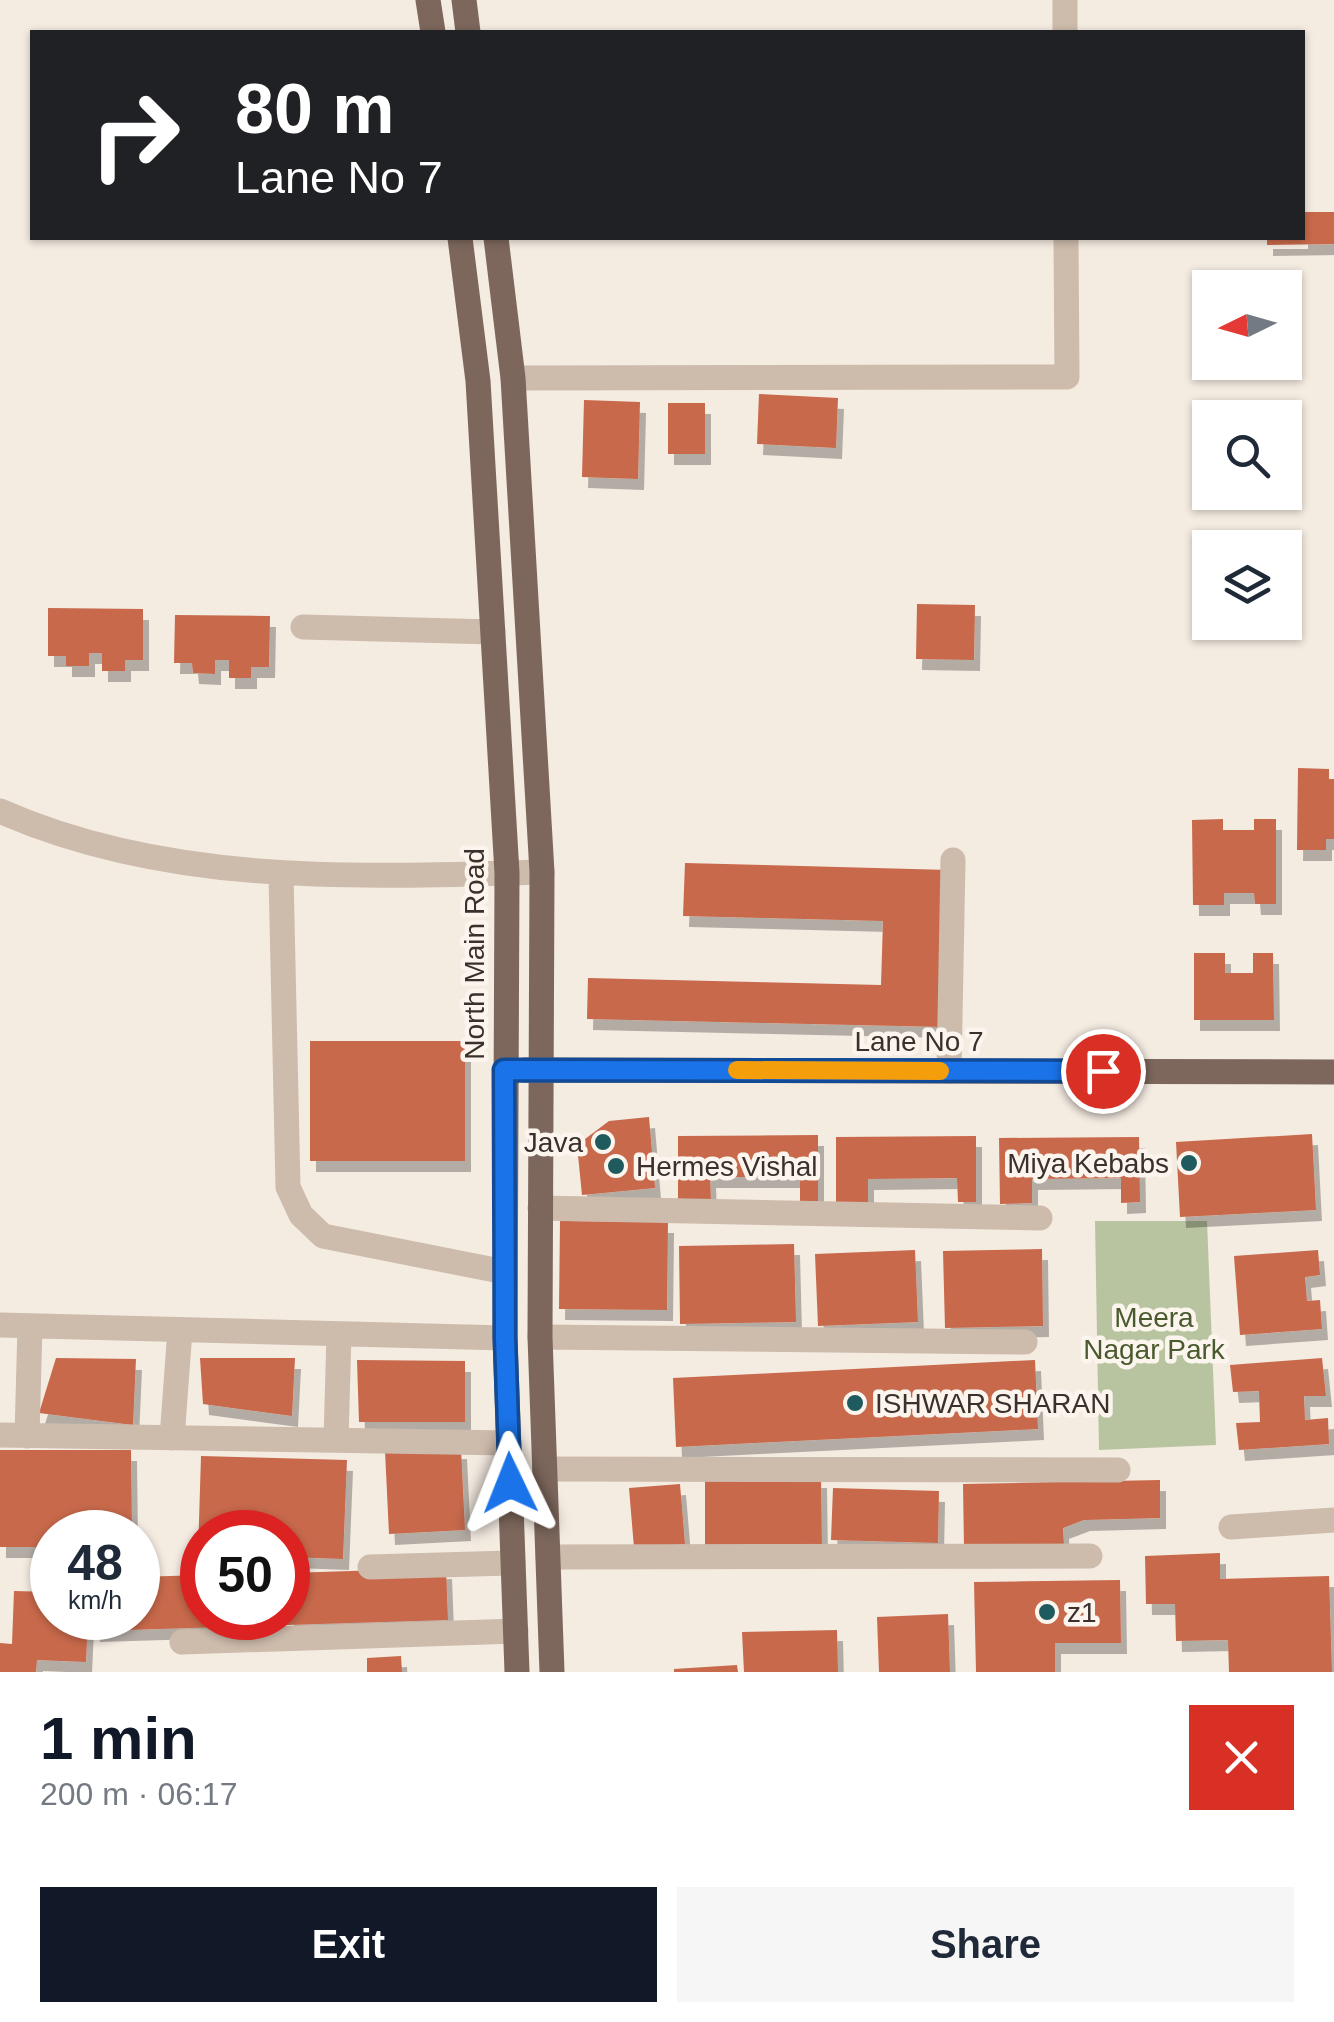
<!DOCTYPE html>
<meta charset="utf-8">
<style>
:root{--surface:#fff;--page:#f6f6f7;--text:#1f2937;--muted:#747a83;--accent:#111827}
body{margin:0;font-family:Arial,sans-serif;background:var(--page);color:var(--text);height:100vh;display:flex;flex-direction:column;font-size:38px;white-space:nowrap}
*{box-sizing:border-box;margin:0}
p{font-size:32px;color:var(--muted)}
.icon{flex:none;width:55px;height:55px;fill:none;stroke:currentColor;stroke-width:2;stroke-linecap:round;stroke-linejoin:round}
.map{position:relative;height:1672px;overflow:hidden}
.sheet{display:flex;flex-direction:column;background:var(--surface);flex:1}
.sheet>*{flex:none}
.top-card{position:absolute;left:30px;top:30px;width:1275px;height:210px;border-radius:0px;box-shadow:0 2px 8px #0004;background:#202124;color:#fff;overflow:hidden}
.needle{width:65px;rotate:265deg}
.controls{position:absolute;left:1192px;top:270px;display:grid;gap:20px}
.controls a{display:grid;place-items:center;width:110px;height:110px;border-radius:0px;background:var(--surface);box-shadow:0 2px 8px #0004;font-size:50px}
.speed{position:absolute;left:30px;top:1510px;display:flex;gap:20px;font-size:50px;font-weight:700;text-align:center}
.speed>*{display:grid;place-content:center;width:130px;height:130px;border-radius:50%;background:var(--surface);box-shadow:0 2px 8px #0004;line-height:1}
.speed small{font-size:25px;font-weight:400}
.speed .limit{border:15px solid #d22;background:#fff;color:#111}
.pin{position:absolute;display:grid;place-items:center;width:85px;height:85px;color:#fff;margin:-42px;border:5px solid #fff;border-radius:50%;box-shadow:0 2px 10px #0007}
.me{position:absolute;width:110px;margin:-55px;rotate:358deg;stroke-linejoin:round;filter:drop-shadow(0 0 8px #0008)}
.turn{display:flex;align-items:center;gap:35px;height:210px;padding:0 40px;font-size:45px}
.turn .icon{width:130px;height:130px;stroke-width:2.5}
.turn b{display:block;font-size:70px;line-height:85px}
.round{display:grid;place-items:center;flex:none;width:105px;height:105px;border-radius:0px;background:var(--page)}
.headline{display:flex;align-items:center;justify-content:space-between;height:170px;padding:0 40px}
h1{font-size:60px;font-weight:700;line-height:75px;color:var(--accent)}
.button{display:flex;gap:20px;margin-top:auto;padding:20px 40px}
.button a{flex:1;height:115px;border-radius:0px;background:var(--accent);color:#fff;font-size:40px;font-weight:700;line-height:115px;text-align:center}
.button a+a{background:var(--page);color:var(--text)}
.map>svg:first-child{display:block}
.green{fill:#b8c4a0}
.building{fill:#c8694b;filter:url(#shadow)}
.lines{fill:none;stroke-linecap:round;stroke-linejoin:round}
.minor{stroke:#cdbbac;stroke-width:25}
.major{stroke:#7d675c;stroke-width:25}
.route-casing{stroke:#114b97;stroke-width:25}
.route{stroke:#1a73e8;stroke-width:18}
.slow{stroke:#f59e0b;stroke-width:18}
.poi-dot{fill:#1f5a5e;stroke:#fbf5ee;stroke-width:4}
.labels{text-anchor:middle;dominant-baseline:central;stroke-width:9;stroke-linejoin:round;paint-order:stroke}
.street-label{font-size:28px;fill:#3b302b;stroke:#fbf5ee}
.poi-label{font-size:28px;fill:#3b302b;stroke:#fbf5ee;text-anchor:start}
.park-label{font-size:28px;fill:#4a5a2e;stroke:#fbf5ee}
</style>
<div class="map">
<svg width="1334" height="1672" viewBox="0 0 1334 1672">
<defs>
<filter id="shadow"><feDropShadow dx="6" dy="11" stdDeviation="0" flood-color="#0004"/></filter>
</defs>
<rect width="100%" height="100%" fill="#f4ebe1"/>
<path class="green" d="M1095,1221H1207L1216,1445L1099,1450Z"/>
<path class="building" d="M1302,212H1334V244L1267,245V238H1302Z
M759,394L838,398L836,448L757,444Z
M584,400L640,402L638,479L582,477Z
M668,403H705V454H668Z
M917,604L975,605L974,660L916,659Z
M48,608L143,609V660H125V671H102V653H89V666H66V656H48Z
M175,615L270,616L269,667H251V678H229V660H215V674L193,673L192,663H174Z
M1298,768L1329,769V779H1334V839H1326V850H1297Z
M1223,819V830H1254V819H1276V904H1255L1254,893H1224V905H1193L1192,820Z
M685,863L949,870L945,1027L587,1019L588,978L881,985L883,921L683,916Z
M1194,953H1225V973H1253V953H1273L1274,1020H1194Z
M310,1041H465V1161H310Z
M649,1117L655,1188L582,1195L577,1145L609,1121Z
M1312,1134L1316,1210L1180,1217L1176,1142Z
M818,1135V1201H800V1177H710L711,1201L678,1202V1136Z
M976,1136V1202H958L957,1178L868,1179V1203H836V1137Z
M1139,1137L1140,1202L1121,1203V1178L1032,1179V1203L1000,1204L999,1138Z
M560,1221L668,1222L667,1310L559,1309Z
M794,1244L796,1322L680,1324L679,1246Z
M1042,1249L1043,1326L945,1328L943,1251Z
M915,1250L918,1322L818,1326L815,1254Z
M1318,1250L1320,1275L1305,1277L1307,1301L1320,1300L1322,1329L1240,1335L1234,1256Z
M56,1358L136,1359L133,1425L39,1413Z
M200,1358H295L292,1416L203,1404Z
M1322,1358L1326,1396H1304L1305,1420L1328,1418L1329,1444L1239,1450L1236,1423L1260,1422L1259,1391L1233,1392L1230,1365Z
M357,1360L465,1361V1422H359Z
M1035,1360L1038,1429L676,1447L673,1378Z
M461,1448L465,1530L389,1534L385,1451Z
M0,1450H131L132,1532H52V1547H0Z
M201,1456L347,1460L343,1559L288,1557V1532H202V1554H198Z
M821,1477L822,1549L705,1550V1478Z
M1160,1480V1518L1084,1520L1063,1528L1064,1546L964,1548L963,1484Z
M680,1484L685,1544L634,1548L629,1488Z
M833,1488L939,1491L938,1543L831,1540Z
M1220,1553V1579L1329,1576L1332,1672H1229L1228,1640L1176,1641L1175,1604H1146L1145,1556Z
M446,1568L448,1620L94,1631L93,1618H138V1577L202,1575V1618H288V1573Z
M1120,1580L1121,1643H1055V1672H976L974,1582Z
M14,1591L52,1592V1618H88L86,1662L37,1660L36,1672H0V1643L12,1644Z
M948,1614L950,1672H879L877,1617Z
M837,1630L838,1672H744L742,1632Z
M401,1656L402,1672H367V1658Z
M737,1665L738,1672H674V1669Z"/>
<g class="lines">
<path class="minor" d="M1065,0V32
M513,378L1067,377L1066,238
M303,627L493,632
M0,811C170,886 360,877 542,872
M281,875L288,1187L301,1215L323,1236L505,1272
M949,1071L953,860
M540,1208L1040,1218
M0,1325L505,1338
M540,1337L1025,1342
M0,1435L509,1443
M27,1436L30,1326
M172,1438L180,1330
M336,1440L339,1334
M545,1469L1118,1470
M1231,1527L1334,1520
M548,1557L1090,1556
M370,1567L513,1563
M182,1642L516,1631"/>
<path class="major" d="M428,0L433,32
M464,0L468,32
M460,238L478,381L507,873L505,1338L517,1672
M496,238L513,378L542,872L540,1337L552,1672
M524,1070L1334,1072"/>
</g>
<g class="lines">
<defs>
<path id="route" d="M510,1483L505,1338L504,1070L1103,1071"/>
</defs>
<use href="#route" class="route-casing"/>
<use href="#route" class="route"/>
<path class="slow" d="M737,1070L940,1071"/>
</g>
<g class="poi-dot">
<circle cx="603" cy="1142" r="10"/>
<circle cx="1189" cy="1163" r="10"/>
<circle cx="616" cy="1166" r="10"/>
<circle cx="855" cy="1403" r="10"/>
<circle cx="1047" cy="1612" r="10"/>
</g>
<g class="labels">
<g class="street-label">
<text transform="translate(474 954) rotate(-90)">North Main Road</text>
<text x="919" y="1041">Lane No 7</text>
</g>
<g class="poi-label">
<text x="583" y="1142" text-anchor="end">Java</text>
<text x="1169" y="1163" text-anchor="end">Miya Kebabs</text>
<text x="636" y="1166">Hermes Vishal</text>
<text x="875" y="1403">ISHWAR SHARAN</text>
<text x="1067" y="1612">z1</text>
</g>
<g class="park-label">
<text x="1154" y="1317">Meera<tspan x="1154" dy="32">Nagar Park</tspan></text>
</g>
</g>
</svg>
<div class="controls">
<a><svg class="needle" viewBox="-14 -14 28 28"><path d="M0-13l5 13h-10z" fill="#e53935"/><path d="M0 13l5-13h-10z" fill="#747a83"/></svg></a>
<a><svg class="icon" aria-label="search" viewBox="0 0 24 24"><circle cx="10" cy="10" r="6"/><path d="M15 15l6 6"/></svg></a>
<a><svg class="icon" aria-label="layers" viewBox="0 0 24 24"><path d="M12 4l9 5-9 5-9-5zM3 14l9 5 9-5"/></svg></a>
</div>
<div class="speed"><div>48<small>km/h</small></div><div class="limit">50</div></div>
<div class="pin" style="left:1103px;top:1071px;background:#d93025"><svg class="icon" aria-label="arrive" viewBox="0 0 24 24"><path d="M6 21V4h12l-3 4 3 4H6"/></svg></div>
<svg class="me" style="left:510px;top:1483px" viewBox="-20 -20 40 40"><path d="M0-17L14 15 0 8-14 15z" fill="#1a73e8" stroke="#fff" stroke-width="4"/></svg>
<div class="top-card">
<div class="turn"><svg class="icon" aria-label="right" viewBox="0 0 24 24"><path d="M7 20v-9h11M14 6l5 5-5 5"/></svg><div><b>80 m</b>Lane No 7</div></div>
</div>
</div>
<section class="sheet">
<div class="headline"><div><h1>1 min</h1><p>200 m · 06:17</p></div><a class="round" style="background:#d93025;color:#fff"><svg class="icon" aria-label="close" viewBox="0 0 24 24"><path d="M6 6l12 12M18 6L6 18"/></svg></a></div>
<div class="button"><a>Exit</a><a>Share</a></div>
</section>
